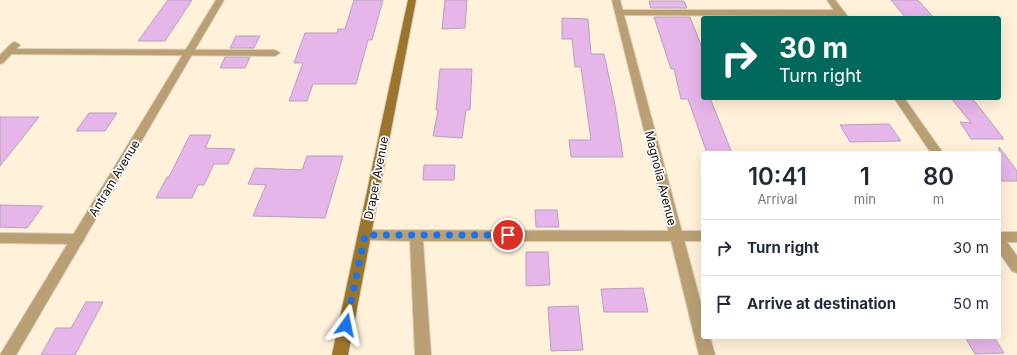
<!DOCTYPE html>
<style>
:root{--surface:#fff;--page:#f2f2f3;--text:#1f2937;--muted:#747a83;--line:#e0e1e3}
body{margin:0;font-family:Inter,sans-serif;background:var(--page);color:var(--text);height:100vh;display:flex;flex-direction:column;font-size:15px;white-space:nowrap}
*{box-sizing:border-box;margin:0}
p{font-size:13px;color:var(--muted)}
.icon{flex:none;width:22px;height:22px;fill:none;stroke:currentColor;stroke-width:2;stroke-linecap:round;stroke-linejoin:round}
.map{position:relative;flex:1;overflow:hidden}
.side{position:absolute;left:701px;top:151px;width:300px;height:188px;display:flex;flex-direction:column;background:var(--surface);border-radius:4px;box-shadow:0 4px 16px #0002}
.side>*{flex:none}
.guide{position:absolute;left:701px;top:16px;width:300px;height:84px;border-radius:4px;box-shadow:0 4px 16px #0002;background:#00695c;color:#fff;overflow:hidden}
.pin{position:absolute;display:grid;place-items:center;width:34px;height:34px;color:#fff;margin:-17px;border:2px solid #fff;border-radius:50%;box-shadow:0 1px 4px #0007}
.me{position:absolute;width:44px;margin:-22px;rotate:12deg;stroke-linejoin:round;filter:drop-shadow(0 0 3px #0008)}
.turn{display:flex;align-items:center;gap:14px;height:84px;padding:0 12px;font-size:18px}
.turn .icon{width:52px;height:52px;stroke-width:2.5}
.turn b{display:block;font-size:28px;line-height:34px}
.eta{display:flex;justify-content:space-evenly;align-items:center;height:68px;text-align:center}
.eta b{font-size:24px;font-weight:600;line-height:28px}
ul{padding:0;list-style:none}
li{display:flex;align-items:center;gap:12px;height:56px;padding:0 12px;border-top:1px solid var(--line)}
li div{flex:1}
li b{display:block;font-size:15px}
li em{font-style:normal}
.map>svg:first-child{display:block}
.building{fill:#e6b5e9;stroke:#b8a1b9}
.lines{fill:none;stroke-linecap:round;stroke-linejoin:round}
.lane-casing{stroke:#d9ccb8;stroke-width:2}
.street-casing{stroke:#d9ccb8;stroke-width:2}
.secondary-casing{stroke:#d9ccb8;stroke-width:2}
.lane{fill:#b99f73;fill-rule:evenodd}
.street{fill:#b99f73;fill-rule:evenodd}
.secondary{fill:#9c752d;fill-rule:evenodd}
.route{stroke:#1a73e8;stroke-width:7;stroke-dasharray:0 12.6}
.labels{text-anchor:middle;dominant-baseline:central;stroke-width:3.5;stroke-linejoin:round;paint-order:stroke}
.street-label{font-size:12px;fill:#110b03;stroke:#fff}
</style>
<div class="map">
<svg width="1017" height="355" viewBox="0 0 1017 355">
<rect width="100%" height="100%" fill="#fff1da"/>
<path class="building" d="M168,0H192L165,41H138Z
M354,0H383L372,40H368L356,84H313L307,101H289L303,63H294L305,33H337L338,29H345Z
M445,0H467L465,28L442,29Z
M891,0H918L934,18H906Z
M649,1H684L687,8H651Z
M654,17H690L703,50V98H710L732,153H707L688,99H681L674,69H671Z
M562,18L588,19L591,54H604L615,105L623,157H571L569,140H591L581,67H575L572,39H562Z
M236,36H260L254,48H230Z
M225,57H250L245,68H220Z
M440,69H472L470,110H466L462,138L433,136L438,110H436Z
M951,98H972L1004,139H971L960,122L971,123Z
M89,113H117L105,131H76Z
M0,117H39L0,166Z
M889,124L901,141L850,142L840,125Z
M190,135H211L205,148L235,149L228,164H214L204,185H198L192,198H156L167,177H169Z
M999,147L1017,171V181H999Z
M307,156H343L325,218L253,216L266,185L248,184L255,168L302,170Z
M424,165H455L454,180H423Z
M0,205L43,206L27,228L0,227Z
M535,210H557L559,227H536Z
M526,252H548L550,285L526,286Z
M643,288L648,312H604L601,289Z
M86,302H103L75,355H41L56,328H71Z
M578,306L583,350L551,351L548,307Z
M965,337H994L1004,353L975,354Z"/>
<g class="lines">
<defs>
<path id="lane" d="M619,10H841L845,13L841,16L616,15L615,13Z
M9,49L275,50L280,53L275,56L6,54L4,52L6,50Z
M365,230L703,231V241H423L431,355H415L410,241L365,240L360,239L358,235L360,231Z
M999,232H1017V242H999Z
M0,233L77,234L82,235L84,239L82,243L77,244L0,243Z"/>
<path id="street" d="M216,0H224L16,355H0Z
M612,0H620L703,311V337H710L715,355H699Z
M827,0H835L849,18H839Z
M15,42L20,45L3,63L0,64V55L12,43Z
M894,98H904L943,153H931Z
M999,237L1004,238L1017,256V273L1012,271L999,252Z"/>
<path id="secondary" d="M408,0H416L348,355H332Z"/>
</defs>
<use href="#lane" class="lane-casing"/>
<use href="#street" class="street-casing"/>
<use href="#secondary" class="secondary-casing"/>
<use href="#lane" class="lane"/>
<use href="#street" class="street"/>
<use href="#secondary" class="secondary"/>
</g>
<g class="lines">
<path class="route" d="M346,325L365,235H508"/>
</g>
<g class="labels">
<g class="street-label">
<text transform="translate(114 178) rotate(-59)">Antram Avenue</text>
<text transform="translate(376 178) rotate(-79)">Draper Avenue</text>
<text transform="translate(661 178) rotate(76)">Magnolia Avenue</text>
</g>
</g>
</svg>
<div class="pin" style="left:508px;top:235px;background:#d93025"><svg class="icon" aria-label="arrive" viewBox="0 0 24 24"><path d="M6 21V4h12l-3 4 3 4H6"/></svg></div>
<svg class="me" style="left:346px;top:325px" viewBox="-20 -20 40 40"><path d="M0-17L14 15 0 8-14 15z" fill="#1a73e8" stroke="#fff" stroke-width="4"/></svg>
<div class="guide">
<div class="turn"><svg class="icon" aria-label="right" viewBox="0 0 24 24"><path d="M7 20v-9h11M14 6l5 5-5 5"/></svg><div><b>30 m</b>Turn right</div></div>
</div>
<section class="side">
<div class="eta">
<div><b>10:41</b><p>Arrival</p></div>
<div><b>1</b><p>min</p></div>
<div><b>80</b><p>m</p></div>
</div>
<ul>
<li><svg class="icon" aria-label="right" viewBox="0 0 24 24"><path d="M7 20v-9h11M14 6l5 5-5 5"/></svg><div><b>Turn right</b></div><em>30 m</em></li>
<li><svg class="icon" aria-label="arrive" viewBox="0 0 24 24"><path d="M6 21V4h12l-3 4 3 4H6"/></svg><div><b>Arrive at destination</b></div><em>50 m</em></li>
</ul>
</section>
</div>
